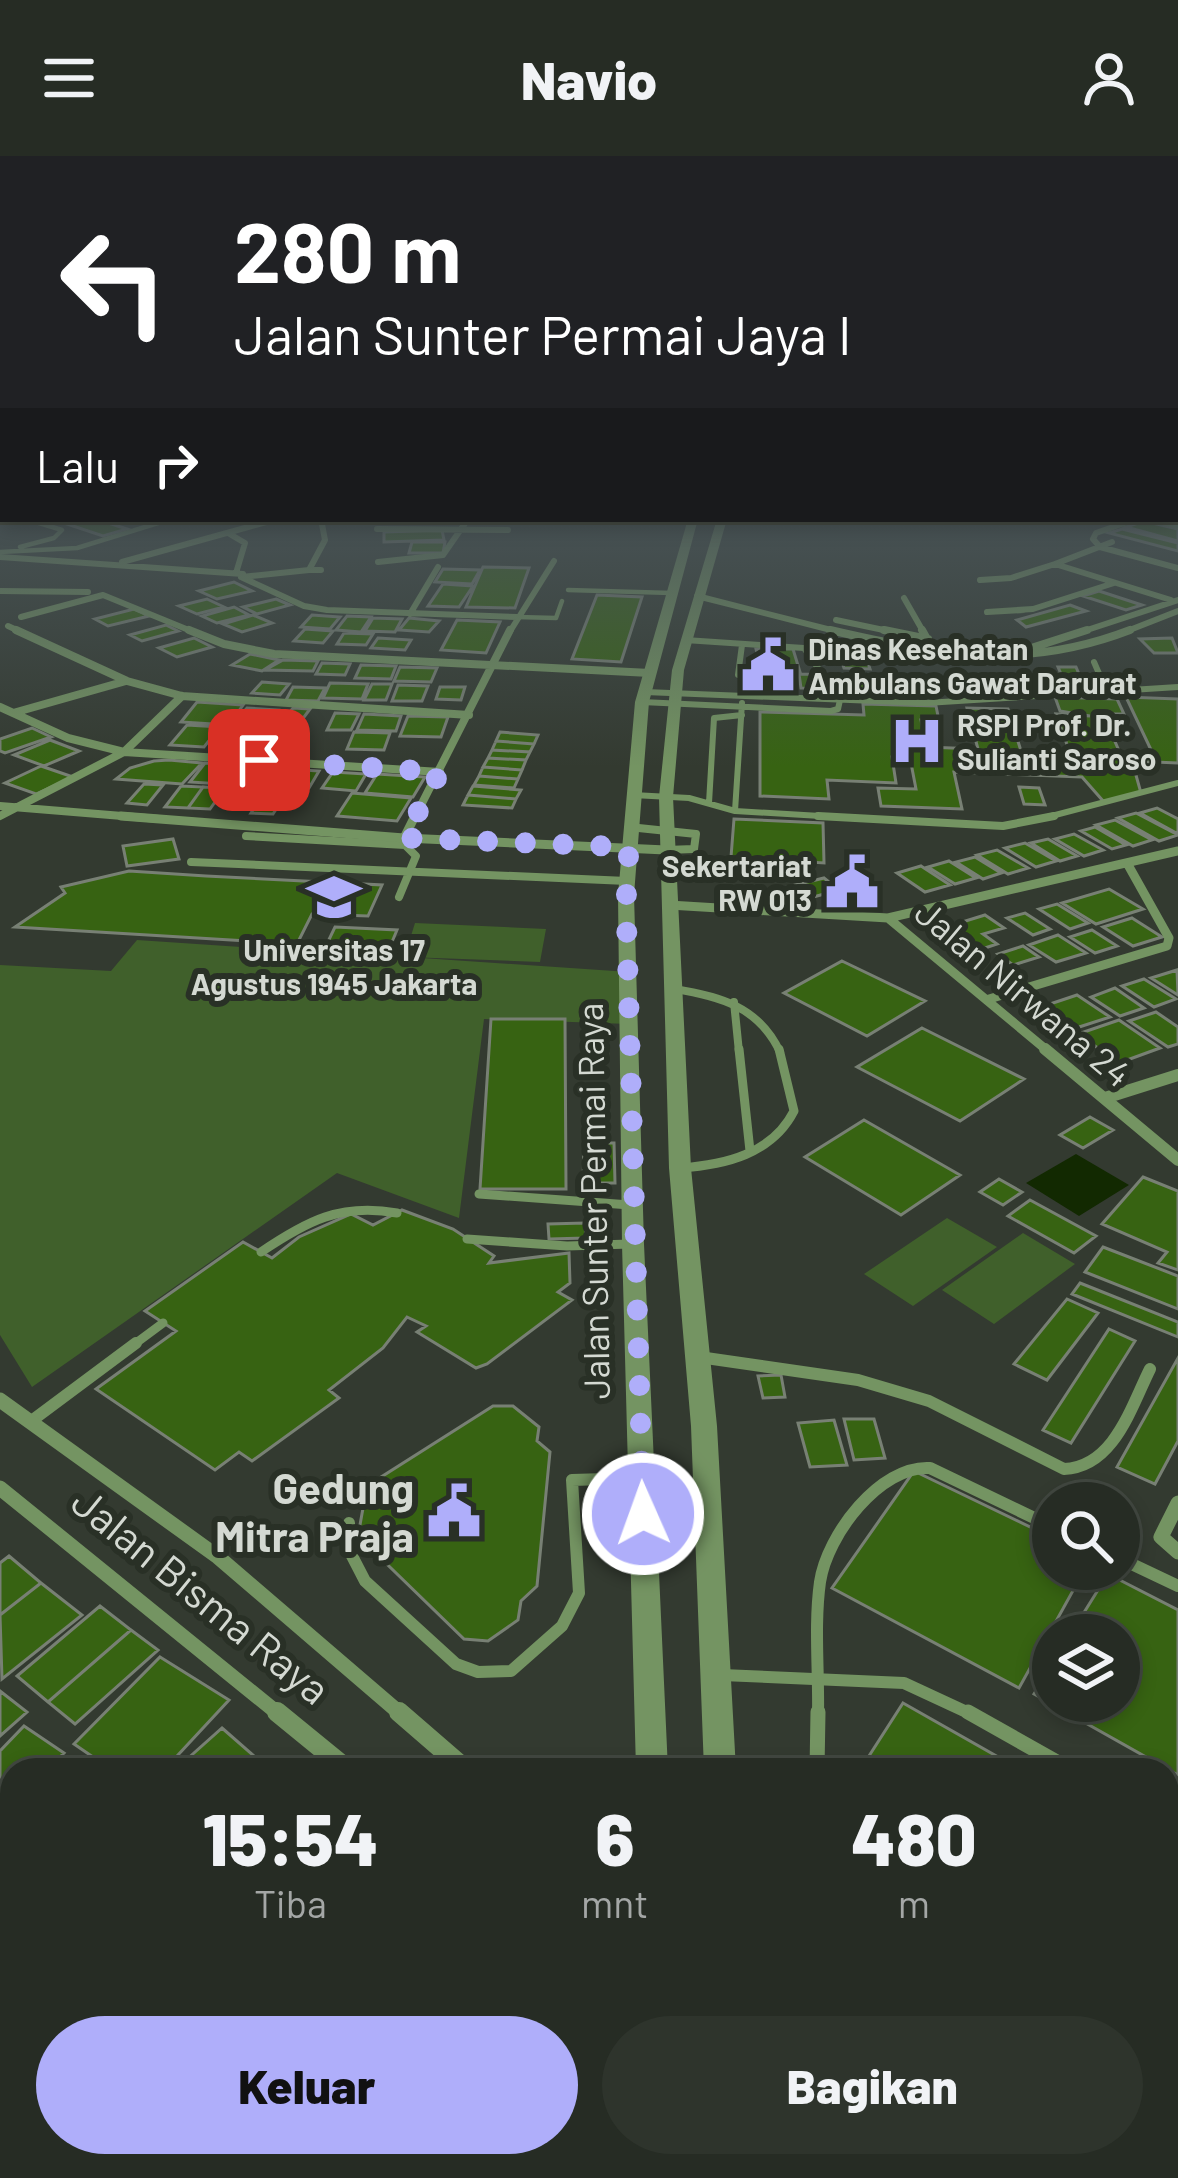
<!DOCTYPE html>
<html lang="id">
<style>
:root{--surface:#262c24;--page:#2e342c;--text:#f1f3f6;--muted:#a4a7a6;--line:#424841;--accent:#afaefa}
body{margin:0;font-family:Barlow,sans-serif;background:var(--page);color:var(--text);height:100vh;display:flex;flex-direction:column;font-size:45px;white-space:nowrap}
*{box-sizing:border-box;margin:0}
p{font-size:39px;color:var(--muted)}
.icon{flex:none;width:66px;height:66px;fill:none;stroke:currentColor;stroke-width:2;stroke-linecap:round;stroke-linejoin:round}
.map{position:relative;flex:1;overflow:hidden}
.panel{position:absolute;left:0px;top:1602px;width:1179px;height:420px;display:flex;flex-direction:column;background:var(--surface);border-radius:36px 36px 0 0;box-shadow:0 6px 18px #0003,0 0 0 3px var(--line)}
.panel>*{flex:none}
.hud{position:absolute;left:0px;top:0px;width:1179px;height:366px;box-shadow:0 6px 18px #0003,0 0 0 3px var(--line);background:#202124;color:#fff;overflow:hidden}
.controls{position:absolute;left:1032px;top:1326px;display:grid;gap:24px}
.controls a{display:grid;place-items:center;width:108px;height:108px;border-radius:50%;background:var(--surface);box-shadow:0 6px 18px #0003,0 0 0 3px var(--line);font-size:60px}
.pin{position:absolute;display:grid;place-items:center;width:102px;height:102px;color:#fff;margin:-51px;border-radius:24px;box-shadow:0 6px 18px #0006}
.me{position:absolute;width:132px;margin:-66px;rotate:358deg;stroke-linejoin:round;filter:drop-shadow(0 0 9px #0008)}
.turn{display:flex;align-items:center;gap:42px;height:252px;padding:0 36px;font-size:54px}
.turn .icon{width:156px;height:156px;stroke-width:2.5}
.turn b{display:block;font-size:84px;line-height:102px}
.then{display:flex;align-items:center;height:114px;padding:0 36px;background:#0003;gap:24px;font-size:45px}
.eta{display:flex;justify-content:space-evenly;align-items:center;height:204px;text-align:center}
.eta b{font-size:72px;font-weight:800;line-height:84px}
.cta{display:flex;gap:24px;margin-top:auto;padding:24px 36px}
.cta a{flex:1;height:138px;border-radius:72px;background:var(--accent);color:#111;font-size:48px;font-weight:800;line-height:138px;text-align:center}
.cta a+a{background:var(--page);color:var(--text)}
header{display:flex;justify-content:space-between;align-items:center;height:156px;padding:0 36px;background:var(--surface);font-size:54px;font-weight:800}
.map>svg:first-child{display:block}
.green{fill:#40602b}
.water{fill:#122901}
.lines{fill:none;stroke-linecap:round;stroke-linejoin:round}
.stream{stroke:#122901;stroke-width:12}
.building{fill:#376312;stroke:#788074;stroke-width:3}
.service-far5{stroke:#749462;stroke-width:4.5}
.service-far4{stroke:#749462;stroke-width:6}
.service-far3{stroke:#749462;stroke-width:8}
.service-far2{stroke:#749462;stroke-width:9}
.service-far1{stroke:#749462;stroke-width:12}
.service{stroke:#749462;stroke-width:15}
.minor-far5{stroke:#749462;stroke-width:6}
.minor-far4{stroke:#749462;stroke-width:8}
.minor-far3{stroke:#749462;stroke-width:9}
.minor-far2{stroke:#749462;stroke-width:12}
.minor-far1{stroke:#749462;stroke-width:15}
.minor{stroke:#749462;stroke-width:20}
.tertiary{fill:#749462;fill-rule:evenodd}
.route{stroke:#afaefa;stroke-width:21;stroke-dasharray:0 37.8}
.labels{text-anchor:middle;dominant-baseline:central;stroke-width:12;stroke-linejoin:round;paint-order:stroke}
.far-poi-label{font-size:30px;font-weight:bold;fill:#d4d9d2;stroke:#293026;text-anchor:start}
.street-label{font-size:36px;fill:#d4d9d2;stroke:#293026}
.near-poi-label{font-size:42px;font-weight:bold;fill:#d4d9d2;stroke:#293026;text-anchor:end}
.near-street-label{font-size:42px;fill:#d4d9d2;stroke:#293026}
</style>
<header><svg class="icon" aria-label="menu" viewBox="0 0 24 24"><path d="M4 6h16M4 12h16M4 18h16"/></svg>Navio<svg class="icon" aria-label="person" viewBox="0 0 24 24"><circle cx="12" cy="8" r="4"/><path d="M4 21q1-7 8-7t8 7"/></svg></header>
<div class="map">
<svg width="1178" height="2022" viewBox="0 0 1178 2022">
<rect width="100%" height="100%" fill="#333a30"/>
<path class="green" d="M415,767L546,773L540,806L407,801L629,816V868L484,863L459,1062L337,1017L32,1231L0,1179V809L111,815L137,784L404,802Z
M947,1062L997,1091L913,1150L864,1118Z
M1023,1077L1075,1108L994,1168L942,1134Z"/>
<path class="water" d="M1076,998L1129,1029L1079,1060L1026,1027Z"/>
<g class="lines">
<path class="stream" d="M868,2010L884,2022
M667,2022L670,2010"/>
</g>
<path class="building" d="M52,363H96L127,373L103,380Z
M1144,365L1178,373V385L1126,371Z
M1122,373L1178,387V395L1109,377Z
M442,374L444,384L384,386V376Z
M412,386H445L443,397H409Z
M483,411L529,412L515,452L466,451Z
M443,413L480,414L472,428L435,426Z
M234,426L252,435L217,443L199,435Z
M443,428L473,430L459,451L428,450Z
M1099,435L1142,449L1126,454L1083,440Z
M597,439L642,441L621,506L572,503Z
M207,443L224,451L197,458L179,450Z
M276,443L290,449L257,458L243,451Z
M1070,449L1086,455L1026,471L1017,464Z
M234,451L249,459L217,467L202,460Z
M134,453L149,460L108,470L95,463Z
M253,459L272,467L242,476L223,468Z
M312,459L340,461L330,473L301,471Z
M347,460L371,461L361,476L336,474Z
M373,462L402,463L395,476L365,475Z
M409,462L439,465L429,476L399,474Z
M457,464L500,466L486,497L441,494Z
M166,469L178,475L142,485L130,479Z
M305,473L333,475L323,487L294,485Z
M344,477L373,478L366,489L337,488Z
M194,482L212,491L177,501L159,492Z
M378,482L411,484L405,494L371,492Z
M1172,482L1178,497H1154L1140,483Z
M756,493H793L800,516H762Z
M838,495H864L870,513L844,512Z
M250,498L279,504L262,515L232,509Z
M283,504L318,505L313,515L265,514Z
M322,507L350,508L345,519L316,518Z
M361,509L396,510L391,523L355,522Z
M400,511L437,512L431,526L394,525Z
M1058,511H1076L1079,518H1090L1095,525L1065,529L1052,518H1061Z
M799,518L864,520L867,533L801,532Z
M972,521L1014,523L1016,533L972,530Z
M262,526L289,528L280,539L252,537Z
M330,527L368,528L362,543L323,542Z
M372,528H392L386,544H364Z
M398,529L428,530L422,545H392Z
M293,531L325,532L318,545L286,544Z
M440,531H465L461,544L436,543Z
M1055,541L1117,543L1124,558H1103L1120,597L1153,598L1126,541L1178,543V607L1132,605L1141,637L1104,646L1082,621L954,616L962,653L881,650L878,632L916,633L910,602L892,601L896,627L827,624L829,643L760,640V556L864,559L863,548L936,550L939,565L921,564L926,591L978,593L967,552L1008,553L1021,595L1070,597L1056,558L1090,560L1060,555Z
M197,546L243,549L229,569L181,566Z
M247,552L278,554L265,571L232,569Z
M293,552L310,553L296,572L278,571Z
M335,557L359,558L351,574H327Z
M364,558L401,560L396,575L357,574Z
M408,560L448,561L441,581L400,580Z
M187,569L220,571L204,591L170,589Z
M32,572L51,581L5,597L0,595V583Z
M247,574L273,576L262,591L236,589Z
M354,576L390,577L384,594L347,593Z
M500,576L538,579L534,588L496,585Z
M50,584L79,595L44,610L14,599Z
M496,585L534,588L530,596L492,594Z
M492,594L530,596L526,604L488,602Z
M488,602L526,604L522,614L483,611Z
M154,605L169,604L202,607L182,628L116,623L130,612Z
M205,607L236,609L222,628L190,626Z
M41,610L73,621L36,638L5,627Z
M248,610L281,613L268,630L234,628Z
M483,611L522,614L518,623L479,620Z
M288,613L319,615L309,632L276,630Z
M333,616L366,618L356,635L322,632Z
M377,618L425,621L413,641L365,637Z
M479,620L518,623L514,632L474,629Z
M144,628L163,629L147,649L127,647Z
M181,630L203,631L188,652L165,651Z
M473,630L521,634L516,643L468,639Z
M203,631L225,632L210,653L188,652Z
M1019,631L1039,632L1045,649L1024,648Z
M266,634L288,635L273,658L251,657Z
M352,637L411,642L397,665L337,660Z
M468,639L516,643L512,652L463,649Z
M1157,652L1178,663V678L1140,657Z
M1136,657L1178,679L1159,685L1118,662Z
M734,663L823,667L824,707L731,701Z
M1115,664L1152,684L1133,690L1096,669Z
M1095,671L1126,689L1112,693L1081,675Z
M1074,678L1103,694L1084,700L1055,683Z
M173,683L179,703L127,710L123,690Z
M1048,683L1077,700L1060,705L1031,687Z
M1025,687L1056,705L1036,711L1005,692Z
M997,694L1028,712L1008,718L977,699Z
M975,701L1001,717L983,723L956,706Z
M949,705L976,722L955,728L928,711Z
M921,710L950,729L925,736L897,717Z
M129,715L206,720L382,729L368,760L312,758L297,788L15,771L65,737L61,731Z
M850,718L875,735L853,741L837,721Z
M824,722L839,734L802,744L787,731Z
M1109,733L1143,753L1096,768L1062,747Z
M1057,748L1088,767L1070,773L1039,753Z
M1025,757L1050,773L1033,779L1007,762Z
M985,759L1004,772L983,778L997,788L973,796L950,780L956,778L946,771Z
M1132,762L1162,781L1133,790L1103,771Z
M335,771L397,774L387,798L324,794Z
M1092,774L1117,790L1095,797L1070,781Z
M1058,779L1086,797L1056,806L1029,789Z
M1023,790L1039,801L1013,809L998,798Z
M842,805L925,845L867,880L784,837Z
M1177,814L1178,839L1151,822Z
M1144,823L1176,843L1154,851L1122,830Z
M1115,832L1144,852L1120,860L1091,841Z
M1077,839L1110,861L1076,872L1044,850Z
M1156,856L1178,871V888L1168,891L1129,865Z
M491,863H565L566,1033H480Z
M1119,864L1160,892L1119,907L1078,878Z
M922,872L1024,923L960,965L857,911Z
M1090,961L1113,974L1083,992L1060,979Z
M864,964L960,1019L901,1059L805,1001Z
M584,987H614L615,1027H583Z
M1143,1021L1178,1035V1114L1158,1107L1167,1096L1102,1068Z
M999,1023L1022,1036L1003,1049L980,1036Z
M1030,1044L1096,1080L1074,1097L1008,1060Z
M402,1054L453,1073L494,1100L489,1107L569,1097L570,1127L558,1136L572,1144L487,1208L476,1212L417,1176L426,1170L407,1161L383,1192L329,1234L339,1242L252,1305L239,1296L215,1314L96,1233L176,1175L145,1155L243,1086L272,1102L299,1081L351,1058L373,1069Z
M585,1067L586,1082L549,1083L548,1068Z
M1103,1091L1178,1120V1153L1085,1116Z
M1080,1127L1178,1166V1181L1072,1138Z
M1067,1143L1098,1157L1047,1224L1014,1208Z
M1109,1173L1135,1185L1071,1287L1043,1274Z
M1178,1202V1285L1155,1328L1117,1311Z
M781,1219L785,1241L763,1242L758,1220Z
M493,1250H513L539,1271L537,1285L550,1296L537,1430L521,1445L518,1464L488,1485L464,1483L358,1380L367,1330Z
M844,1263H874L885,1302L854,1304Z
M834,1264L847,1309L810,1311L798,1267Z
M914,1315L1053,1382V1413H1085L1019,1532L832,1432Z
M9,1400L41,1427L0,1459V1407Z
M1108,1418L1178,1454V1619L1034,1538L1053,1507V1545H1119V1479H1070Z
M41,1427L82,1459L2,1523L0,1459Z
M100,1450L131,1474L48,1546L17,1520Z
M131,1474L158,1494L75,1568L48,1546Z
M160,1501L229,1544L164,1614H112L74,1588Z
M0,1535L27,1556L0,1580Z
M903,1547L1021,1614H860Z
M24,1570L64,1597L47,1614H12V1651L0,1663V1595Z
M222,1572L270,1614H175Z
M1167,1697L1178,1703V1824L1167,1851Z
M0,1809L12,1816V1845L0,1862Z
M12,1845V1982L8,1988L0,1983V1862Z
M230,2010H260L276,2022H221Z
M287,2010H335L327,2022H303Z
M430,2010H522L517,2022H453Z"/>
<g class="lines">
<path class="service-far5" d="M20,391L54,382L62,374L26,363
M0,396L77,392L171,363
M568,434L672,437
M517,461L556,462L562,445"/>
<path class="service-far4" d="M685,484L804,492L820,515
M1094,506L1107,536
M738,519L742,489
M645,536L926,547L1178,531
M642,546L831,555L838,553L840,544
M633,639L689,642L735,655L871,663
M709,647L714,562L742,559
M735,655L742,547
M1040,663L1178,627"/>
<path class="service-far3" d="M818,660L1003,670L1054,660
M629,671L696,678L694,693L666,694
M246,680L405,689L416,700L399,741
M191,706L627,725
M674,833C720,840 759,851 780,896
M734,846L739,896"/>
<path class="service-far2" d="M739,893L750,995
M680,1012C725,1009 772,998 794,955L779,893
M479,1038L630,1049
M467,1083L567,1090L630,1088
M261,1096C307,1065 340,1047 397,1057
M132,1190L163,1167"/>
<path class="service-far1" d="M699,1201L858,1224L929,1245L1064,1313C1114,1311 1131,1251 1150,1213
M30,1266L136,1187
M349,1367L350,1396L365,1425L456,1508L478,1516L511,1515L562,1470L579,1437L572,1324L640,1322
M1119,1402L1178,1430
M722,1519L904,1527L973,1559
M818,1559C819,1516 814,1469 820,1426C827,1379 880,1309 930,1312L1053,1371"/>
<path class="service" d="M968,1556L1071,1614
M817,1614L818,1556
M1167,1667L1178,1673
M1167,1960L1178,1939"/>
<path class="minor-far5" d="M321,363L325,384L309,414H321
M1149,363L1178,370
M377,373L508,374
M228,377L245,387L236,417
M1093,383L1100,391L1178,412
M1093,383L1096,377L1136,363
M1112,386L1055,408L1171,444
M0,401L243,418
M122,406L277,363
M378,406L443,399L468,363
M241,421L304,450L327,454L517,461
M241,421L309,414
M980,424L1011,422L1055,408
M0,435L88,436
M697,440L843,477
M904,442L924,477
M1024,454L987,456L1033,453L1114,427
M410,458L438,411
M21,461L103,439L196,477
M836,464L898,477
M8,470L23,477
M509,477L554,405
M1078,477L1178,444
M1122,477L1178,455"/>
<path class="minor-far4" d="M16,474L127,525L182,540L469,559
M189,474L224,488L274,498L650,517
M830,474C938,499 1024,515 1130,474
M884,474L928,483
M922,474L927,483
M1025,494L1087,474
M0,551L68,582L124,596L440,616
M13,557L126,525
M0,650L159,663
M0,660L124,596L182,540
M414,663L510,474"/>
<path class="minor-far3" d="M121,660L404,682L415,660
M404,682L666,694
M669,749L888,762L1049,896
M888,762L1178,695
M989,843L1167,790L1169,782L1127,707"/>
<path class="minor-far2" d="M1045,893L1178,1004
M1105,942L1178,919"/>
<path class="minor-far1" d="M0,1244L218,1401L402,1559
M0,1332L280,1559
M1178,1347L1161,1381L1178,1396"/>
<path class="minor" d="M277,1556L348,1614
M399,1556L466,1614
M0,1771L12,1780
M141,2022L151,2010
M1172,2022L1178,2010"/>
<path class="tertiary" d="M1176,333H1178V339H1176Z
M688,363H698L649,546L634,739L644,1088L668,1614H636L622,1088L618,739L635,546Z
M717,363H727L684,514L673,641L691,1012L717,1270L736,1614H704L691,1270L669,1012L659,641L672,514Z
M585,2010H623L619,2022H581Z
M687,2010H725L722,2022H684Z
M776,2010H824L829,2022H781Z
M959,2010H1009L1014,2022H964Z"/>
</g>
<linearGradient id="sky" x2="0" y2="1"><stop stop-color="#1c201a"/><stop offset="0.54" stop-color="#4a5559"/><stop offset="1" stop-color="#4a5559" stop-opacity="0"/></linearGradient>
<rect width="1178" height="611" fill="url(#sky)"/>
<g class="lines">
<path class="route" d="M259,604L440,616L404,682L629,691L626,747L643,1358"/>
</g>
<defs>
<symbol id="civic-bare" viewBox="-9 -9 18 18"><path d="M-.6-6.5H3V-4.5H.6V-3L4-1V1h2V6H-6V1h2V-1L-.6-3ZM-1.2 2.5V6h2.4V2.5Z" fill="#afaefa" stroke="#293026" stroke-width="2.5" paint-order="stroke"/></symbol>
<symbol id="hospital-bare" viewBox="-9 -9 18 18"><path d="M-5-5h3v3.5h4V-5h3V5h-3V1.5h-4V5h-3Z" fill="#afaefa" stroke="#293026" stroke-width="2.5" paint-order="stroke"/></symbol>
<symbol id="university-bare" viewBox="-9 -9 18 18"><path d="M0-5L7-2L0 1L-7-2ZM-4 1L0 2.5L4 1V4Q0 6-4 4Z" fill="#afaefa" stroke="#293026" stroke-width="2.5" paint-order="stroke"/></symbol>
</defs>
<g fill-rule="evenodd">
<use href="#civic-bare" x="730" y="471" width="76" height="76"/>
<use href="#hospital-bare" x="879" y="547" width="76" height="76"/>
<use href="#civic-bare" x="814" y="688" width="76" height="76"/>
<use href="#university-bare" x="296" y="703" width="76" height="76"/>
<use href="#civic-bare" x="416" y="1317" width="76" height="76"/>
</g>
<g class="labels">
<g class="far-poi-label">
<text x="808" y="492">Dinas Kesehatan<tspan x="808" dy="34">Ambulans Gawat Darurat</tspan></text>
<text x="957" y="568">RSPI Prof. Dr.<tspan x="957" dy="34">Sulianti Saroso</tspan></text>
<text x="812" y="709" text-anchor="end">Sekertariat<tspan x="812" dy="34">RW 013</tspan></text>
<text x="334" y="793" text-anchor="middle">Universitas 17<tspan x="334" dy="34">Agustus 1945 Jakarta</tspan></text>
</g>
<g class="street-label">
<text transform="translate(1024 836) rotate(40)">Jalan Nirwana 24</text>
<text transform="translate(592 1045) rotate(-91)">Jalan Sunter Permai Raya</text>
</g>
<g class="near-poi-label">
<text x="414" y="1331">Gedung<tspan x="414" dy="48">Mitra Praja</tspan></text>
</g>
<g class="near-street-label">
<text transform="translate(202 1438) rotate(39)">Jalan Bisma Raya</text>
</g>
</g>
</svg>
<div class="controls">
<a><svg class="icon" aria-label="search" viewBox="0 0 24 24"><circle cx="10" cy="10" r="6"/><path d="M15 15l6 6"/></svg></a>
<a><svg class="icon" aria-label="layers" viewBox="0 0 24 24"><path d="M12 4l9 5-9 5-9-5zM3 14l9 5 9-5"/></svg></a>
</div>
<div class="pin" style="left:259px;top:604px;background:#d93025"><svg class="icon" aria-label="arrive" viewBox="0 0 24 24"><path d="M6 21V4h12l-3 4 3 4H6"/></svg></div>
<svg class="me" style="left:643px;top:1358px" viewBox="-20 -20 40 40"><circle r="17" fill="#afaefa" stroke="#fff" stroke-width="3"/><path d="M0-11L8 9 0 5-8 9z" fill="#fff"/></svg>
<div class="hud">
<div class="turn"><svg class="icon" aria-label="left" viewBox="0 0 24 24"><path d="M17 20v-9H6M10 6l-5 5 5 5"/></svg><div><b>280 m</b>Jalan Sunter Permai Jaya I</div></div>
<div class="then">Lalu<svg class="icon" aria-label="right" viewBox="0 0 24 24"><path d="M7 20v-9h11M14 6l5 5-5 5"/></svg></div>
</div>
<section class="panel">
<div class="eta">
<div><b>15:54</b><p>Tiba</p></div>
<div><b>6</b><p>mnt</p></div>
<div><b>480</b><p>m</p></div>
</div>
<div class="cta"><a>Keluar</a><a>Bagikan</a></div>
</section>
</div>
